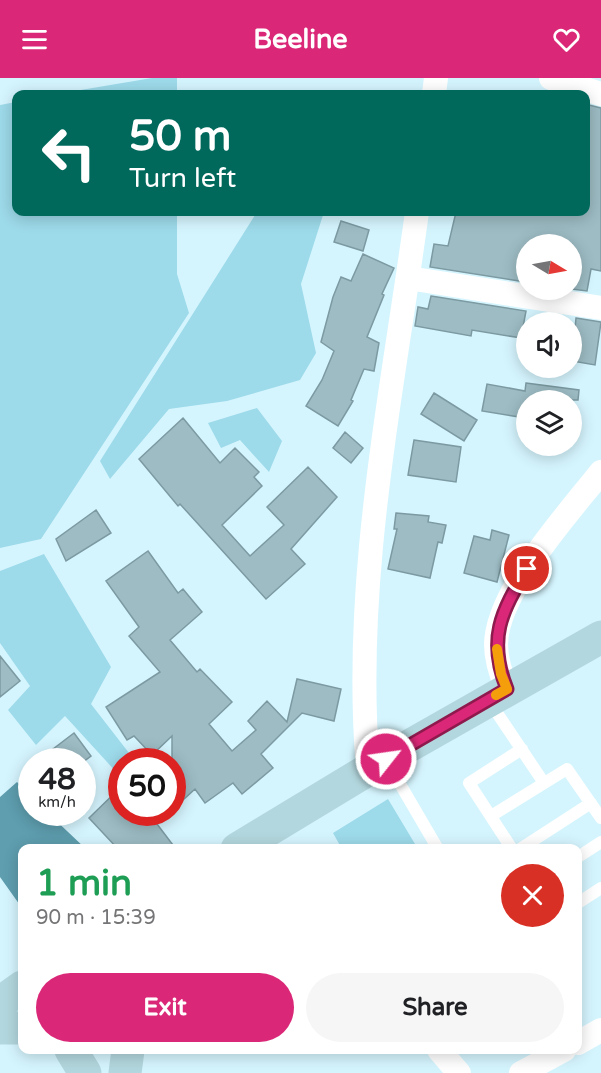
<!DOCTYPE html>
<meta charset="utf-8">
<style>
:root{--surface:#fff;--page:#f6f6f6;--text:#202124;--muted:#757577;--accent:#db2777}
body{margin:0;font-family:"Varela Round",sans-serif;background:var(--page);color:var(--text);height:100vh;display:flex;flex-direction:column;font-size:22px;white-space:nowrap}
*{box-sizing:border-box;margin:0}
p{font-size:20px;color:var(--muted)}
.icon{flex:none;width:33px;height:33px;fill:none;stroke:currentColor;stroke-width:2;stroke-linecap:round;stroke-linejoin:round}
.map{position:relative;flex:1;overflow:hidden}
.drawer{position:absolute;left:18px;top:766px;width:564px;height:210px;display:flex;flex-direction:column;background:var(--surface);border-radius:12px;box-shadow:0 3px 15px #0003}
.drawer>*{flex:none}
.top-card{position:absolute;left:12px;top:12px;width:578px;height:126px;border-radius:12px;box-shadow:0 3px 15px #0003;background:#00695c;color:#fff;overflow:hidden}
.needle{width:39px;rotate:100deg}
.tools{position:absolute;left:516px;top:156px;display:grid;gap:12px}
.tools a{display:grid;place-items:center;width:66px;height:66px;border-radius:50%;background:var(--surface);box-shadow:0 3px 15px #0003;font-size:30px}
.speed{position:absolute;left:18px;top:670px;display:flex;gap:12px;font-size:30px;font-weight:700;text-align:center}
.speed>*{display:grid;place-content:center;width:78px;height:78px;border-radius:50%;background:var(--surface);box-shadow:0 3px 15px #0003;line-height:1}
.speed small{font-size:15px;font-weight:400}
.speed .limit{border:9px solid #d22;background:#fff;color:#111}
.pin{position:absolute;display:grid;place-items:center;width:51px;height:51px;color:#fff;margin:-26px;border:3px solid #fff;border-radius:50%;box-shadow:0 2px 6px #0007}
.me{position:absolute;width:66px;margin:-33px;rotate:60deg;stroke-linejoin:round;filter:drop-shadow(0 0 4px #0008)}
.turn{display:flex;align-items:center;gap:21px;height:126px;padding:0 18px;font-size:27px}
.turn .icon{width:78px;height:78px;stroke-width:2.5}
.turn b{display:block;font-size:42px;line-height:51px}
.round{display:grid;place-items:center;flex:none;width:63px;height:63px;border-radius:32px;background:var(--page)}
.summary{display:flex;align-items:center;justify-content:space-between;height:102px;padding:0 18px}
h1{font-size:36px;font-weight:800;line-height:45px;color:#1e9e55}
.cta{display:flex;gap:12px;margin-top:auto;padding:12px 18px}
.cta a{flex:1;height:69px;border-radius:36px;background:var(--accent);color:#fff;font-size:24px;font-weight:800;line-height:69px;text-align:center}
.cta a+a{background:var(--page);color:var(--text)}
header{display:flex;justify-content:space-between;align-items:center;height:78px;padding:0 18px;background:var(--accent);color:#fff;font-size:27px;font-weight:800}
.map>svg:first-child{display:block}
.green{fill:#9ddaea}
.water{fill:#5e9eaf}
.building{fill:#9dbcc4;stroke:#7c9aa2;stroke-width:1.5}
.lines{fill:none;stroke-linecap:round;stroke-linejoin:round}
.lane{stroke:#fff;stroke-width:12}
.street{stroke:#fff;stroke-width:24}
.secondary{stroke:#b3d7de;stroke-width:33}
.route-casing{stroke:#8e194d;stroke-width:15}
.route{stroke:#db2777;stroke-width:10}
.slow{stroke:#f59e0b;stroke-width:10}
</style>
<header><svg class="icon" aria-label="menu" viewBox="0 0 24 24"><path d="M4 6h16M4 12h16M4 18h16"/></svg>Beeline<svg class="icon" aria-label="heart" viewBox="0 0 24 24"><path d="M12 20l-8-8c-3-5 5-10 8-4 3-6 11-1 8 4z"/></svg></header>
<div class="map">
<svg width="601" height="995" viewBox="0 0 601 995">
<rect width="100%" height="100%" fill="#d5f5fe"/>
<path class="green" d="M152,0H177V16H57Z
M16,24V134H177V196L189,235L41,461L0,470V27Z
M257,134H324L301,206L316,275L300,302L227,323L169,331L110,401L100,383Z
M257,330L282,363L269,394L240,362L221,370L208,345Z
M44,476L111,589L91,626L136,684H122L121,695L118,696L65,638L36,667L8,632L30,608L0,565V493Z
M388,721L418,771H342L333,755Z"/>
<path class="water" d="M17,704L31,718L32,735H48L86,771H22V830L0,799V719Z"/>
<path class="building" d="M585,26L601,30V193L591,191L587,213L572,211V166H526V204L430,189L434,166L448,168L456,134H585Z
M341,143L369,152L363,173L334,164Z
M363,176L394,190L382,216L384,217L367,259L379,265L374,293L364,291L351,322L353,323L338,348L306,328L322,302L334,273L321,264L333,219L341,199L351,203Z
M431,218L526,233L521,260L472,252L471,258L415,248L418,229L428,231Z
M576,240L601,244L595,287L572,283Z
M526,305L579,312L578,322H526V340L482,333L487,306L525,313Z
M434,315L477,342L464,363L421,336Z
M183,340L220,385L235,370L259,394L254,399L262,408L222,447L250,478L284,447L267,429L308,389L337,419L291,471L305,486L266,521L180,426L178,428L139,381Z
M345,354L363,370L351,385L333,370Z
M414,362L461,369L456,404L408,397Z
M96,432L111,455L66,483L56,461Z
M396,435L429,438L428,444L446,447L442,465L438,464L430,500L388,491L397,451H394Z
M492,452L509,457L497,504L464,495L474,458L490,462Z
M148,473L178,515L183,511L202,534L170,562L197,594L200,591L232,624L209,646L232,673L256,652L248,643L267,623L287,644L297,601L341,611L334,643L302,635L261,676L273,690L242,716L233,705L205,725L195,711L172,732V658L152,677L134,658L127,662L106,629L160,594L129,558L139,549L106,503Z
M0,578L20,603L0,619Z
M74,655L91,678L83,684H36Z
M122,708V735H169L157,746L176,771H118L89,740Z"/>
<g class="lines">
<path class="lane" d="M489,623L544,705
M386,682L438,771
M491,738L567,691L601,740
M512,771L469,705L522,671
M520,771L591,725
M578,779L601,764
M578,825L601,810"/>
<path class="street" d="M551,0L601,16
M434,16L436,0
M408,200L601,230
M507,611C501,597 496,581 496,566C497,513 568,436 601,394
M368,691C352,504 392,318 417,134
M578,965L601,952
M439,972L459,995
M521,995L564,972"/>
<path class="secondary" d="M237,771L386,681L601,559
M0,925L22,909
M0,950H22
M71,972L85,995
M125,995L128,972"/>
</g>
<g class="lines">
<defs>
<path id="route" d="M386,681L507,611C487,561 501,534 527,491"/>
</defs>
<use href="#route" class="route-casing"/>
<use href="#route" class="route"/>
<path class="slow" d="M496,617L507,611L501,596L497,571"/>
</g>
</svg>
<div class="tools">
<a><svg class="needle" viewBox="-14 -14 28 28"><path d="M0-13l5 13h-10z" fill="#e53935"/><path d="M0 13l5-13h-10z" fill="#757577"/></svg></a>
<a><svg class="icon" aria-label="sound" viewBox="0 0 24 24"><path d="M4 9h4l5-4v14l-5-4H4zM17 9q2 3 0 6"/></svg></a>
<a><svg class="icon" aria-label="layers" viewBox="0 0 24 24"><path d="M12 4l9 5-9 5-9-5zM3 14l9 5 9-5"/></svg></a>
</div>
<div class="speed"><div>48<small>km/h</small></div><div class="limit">50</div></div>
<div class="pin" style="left:527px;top:491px;background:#d93025"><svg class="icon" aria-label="arrive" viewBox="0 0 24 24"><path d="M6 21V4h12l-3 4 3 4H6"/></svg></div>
<svg class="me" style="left:386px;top:681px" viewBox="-20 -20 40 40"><circle r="17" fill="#db2777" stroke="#fff" stroke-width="3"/><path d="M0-11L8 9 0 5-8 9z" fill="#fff"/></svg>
<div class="top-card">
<div class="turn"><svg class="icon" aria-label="left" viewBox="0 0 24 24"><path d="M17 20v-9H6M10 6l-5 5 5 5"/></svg><div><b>50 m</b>Turn left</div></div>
</div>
<section class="drawer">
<div class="summary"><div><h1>1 min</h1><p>90 m · 15:39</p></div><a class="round" style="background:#d93025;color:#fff"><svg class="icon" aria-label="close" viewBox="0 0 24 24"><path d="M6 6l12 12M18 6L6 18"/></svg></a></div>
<div class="cta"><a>Exit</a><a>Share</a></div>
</section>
</div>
